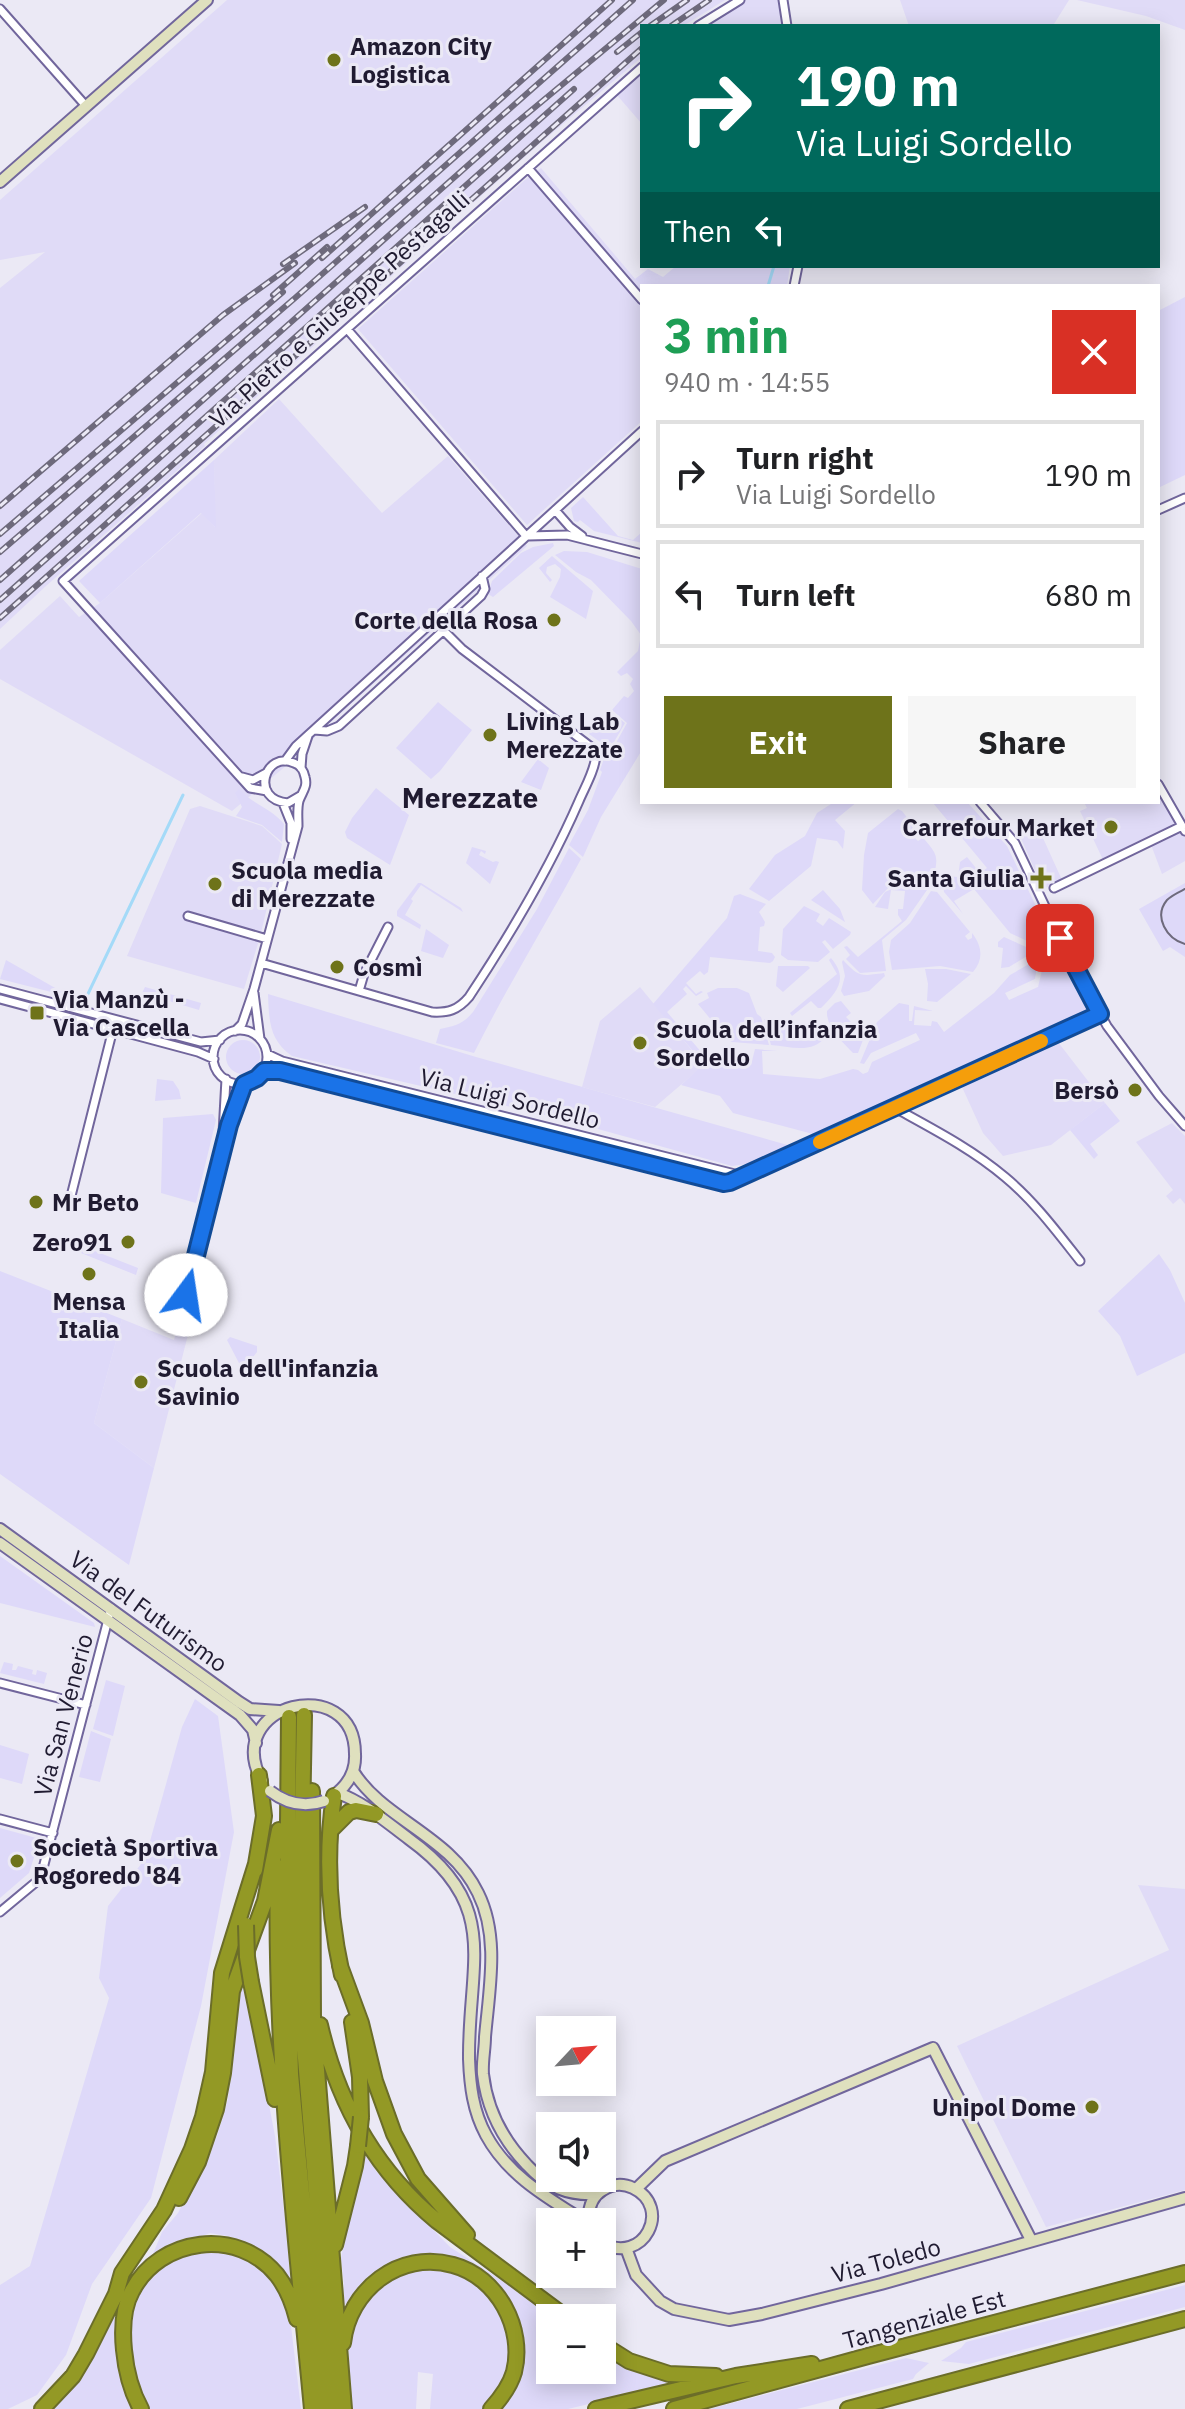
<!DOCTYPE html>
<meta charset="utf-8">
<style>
:root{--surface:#fff;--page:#f6f6f6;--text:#202124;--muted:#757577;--line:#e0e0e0;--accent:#6e731a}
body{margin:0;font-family:"IBM Plex Sans",sans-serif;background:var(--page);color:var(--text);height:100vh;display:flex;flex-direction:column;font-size:30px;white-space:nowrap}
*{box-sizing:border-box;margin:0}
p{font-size:26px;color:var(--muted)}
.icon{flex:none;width:44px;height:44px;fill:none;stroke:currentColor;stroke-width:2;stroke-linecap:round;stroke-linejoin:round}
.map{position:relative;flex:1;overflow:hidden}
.drawer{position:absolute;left:640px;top:284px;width:520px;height:520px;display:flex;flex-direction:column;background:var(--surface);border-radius:0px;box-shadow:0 4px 20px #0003}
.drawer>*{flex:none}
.banner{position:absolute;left:640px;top:24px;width:520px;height:244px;border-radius:0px;box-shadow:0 4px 20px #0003;background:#00695c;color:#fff;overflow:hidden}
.needle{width:52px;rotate:64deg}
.buttons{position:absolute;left:536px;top:2016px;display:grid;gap:16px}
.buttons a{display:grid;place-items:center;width:80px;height:80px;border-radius:0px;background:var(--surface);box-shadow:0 4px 20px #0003;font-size:40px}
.pin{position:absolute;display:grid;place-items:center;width:68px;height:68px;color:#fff;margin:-34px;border-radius:16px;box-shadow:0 4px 12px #0006}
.me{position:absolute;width:88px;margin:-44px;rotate:14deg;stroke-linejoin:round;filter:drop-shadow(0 0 6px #0008)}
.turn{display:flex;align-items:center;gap:28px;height:168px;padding:0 24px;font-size:36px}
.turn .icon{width:104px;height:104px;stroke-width:2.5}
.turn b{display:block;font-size:56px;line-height:68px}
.then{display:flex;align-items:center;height:76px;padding:0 24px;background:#0003;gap:16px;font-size:30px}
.round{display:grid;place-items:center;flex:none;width:84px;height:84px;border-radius:0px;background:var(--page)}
.overview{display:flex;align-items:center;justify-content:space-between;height:136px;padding:0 24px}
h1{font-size:48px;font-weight:700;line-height:60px;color:#1e9e55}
.action{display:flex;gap:16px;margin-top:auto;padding:16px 24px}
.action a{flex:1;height:92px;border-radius:0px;background:var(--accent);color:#fff;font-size:32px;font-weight:700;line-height:92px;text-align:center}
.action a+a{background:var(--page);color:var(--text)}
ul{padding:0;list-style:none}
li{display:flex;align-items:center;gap:24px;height:108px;margin:0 16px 12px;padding:0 8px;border:4px solid var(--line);border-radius:0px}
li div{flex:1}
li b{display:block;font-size:30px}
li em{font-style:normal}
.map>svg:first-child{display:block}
.built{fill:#e0dbf7}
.green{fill:#ded9f9}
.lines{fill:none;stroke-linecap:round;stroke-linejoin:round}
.stream{stroke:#a4daf8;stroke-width:3}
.street-casing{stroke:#71669c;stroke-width:11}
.secondary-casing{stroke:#71669c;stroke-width:14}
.highway-casing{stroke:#6b6d29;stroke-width:18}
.street{stroke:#fff;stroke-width:7}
.secondary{stroke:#dfe0be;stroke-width:10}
.highway{stroke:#939925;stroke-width:14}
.tram{stroke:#6e6a7c;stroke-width:2}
.rail-casing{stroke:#6e6a7c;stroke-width:6}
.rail{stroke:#ebe9f5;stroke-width:3;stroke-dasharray:9;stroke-linecap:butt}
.secondary-bridge-casing{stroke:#71669c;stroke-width:14;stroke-linecap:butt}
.highway-bridge-casing{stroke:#6b6d29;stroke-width:18;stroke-linecap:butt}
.secondary-bridge{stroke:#dfe0be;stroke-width:10}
.highway-bridge{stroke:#939925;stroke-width:14}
.route-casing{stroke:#114b97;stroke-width:20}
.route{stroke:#1a73e8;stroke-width:14}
.slow{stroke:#f59e0b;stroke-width:14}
.poi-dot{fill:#6e731a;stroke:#ebe9f5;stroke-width:3}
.labels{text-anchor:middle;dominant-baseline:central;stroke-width:6;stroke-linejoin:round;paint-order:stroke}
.poi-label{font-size:24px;font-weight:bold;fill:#201b31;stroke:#ebe9f5;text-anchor:start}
.street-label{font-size:24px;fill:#201b31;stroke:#ebe9f5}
.quarter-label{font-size:28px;font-weight:bold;fill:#201b31;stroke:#ebe9f5}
</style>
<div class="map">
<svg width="1185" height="2409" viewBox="0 0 1185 2409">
<rect width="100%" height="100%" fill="#ebe9f5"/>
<path class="built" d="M227,0H725L683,26H642V57L538,145L204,444L205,446L46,586L0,629V288L45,252L0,260V200Z
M746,0H779L782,26H704Z
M900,0H1069L1054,24L1047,26H909Z
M1077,0H1185V30L1146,16Z
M642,71V124L616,94Z
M541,168L642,287V421L527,525L358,329L526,179Z
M279,399L382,513L448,456L527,546L322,730L287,765L232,811L0,679V650L60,596L79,617L100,603L202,513L215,527L214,460Z
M1158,784L1185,831V861L1162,874L1150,842L1105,864L1080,811L1087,808L1084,802H1158Z
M200,806L262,826L282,844L260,937L244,989L127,956L190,809Z
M1038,827L1062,880L1043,889L1020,836Z
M640,987L704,1065L655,1107L582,1087L600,1021Z
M1058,1042L1105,1103L1051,1145L1003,1156L983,1133L962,1087Z
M1172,1123L1185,1136V1204L1180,1198L1173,1204L1166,1196L1173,1190L1136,1142Z
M180,1317L192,1319L154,1468L94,1423L122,1319L174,1340Z
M1138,1885L1185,1889V2190L1046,2227L957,2046L1169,1950Z"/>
<path class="green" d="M676,266H790L787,286L642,287L635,279L648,269L663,277Z
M1185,297V475L1158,488V311Z
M214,460L216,528L201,513L100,603L79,581Z
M583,497L618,536L633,540L642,532V543L594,531L580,520L578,522L574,521L571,508Z
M553,543L554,546L493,597L488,594L492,581L521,553L533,547Z
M564,551L587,552L642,569V750L601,817L583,857L569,845L588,810L602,772L600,770L605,756L601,748L602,746L611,752L627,723L612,710L624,696L628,698L634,691L630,684L633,679L627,673L621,676L617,672L638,651L641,635L631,621L591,580L576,572L555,555Z
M552,556L593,591L586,619L550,597L560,577L561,569L555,564L547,567L546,573L552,580L550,582L539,568Z
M438,702L472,730L440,771L431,779L396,748Z
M611,712L625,723L610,749L589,734L598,720L603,723Z
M538,759L549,768L541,790L521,782Z
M376,788L409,815L390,865L347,838L345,832L352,818Z
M239,789C252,804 272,809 284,824L282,842L262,825L236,816L242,807L235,793Z
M834,802H857L835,820L845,831L843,849L837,841L817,838L811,866L769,901L749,889L775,855L805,836L817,813Z
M967,802L1007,846L1048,931L1042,935L1045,940L1051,937L1052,941L1040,947L1010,933L974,889L954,901L963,914L944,892L942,876L958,877L960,862L967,857L980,873L987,868L933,803Z
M898,809L902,811L919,833L918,834L915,832L912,835L918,841L921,839L919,835L920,834C938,856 939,853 933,881L930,883L926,889L889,887L873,904L862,890L864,855L868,833Z
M472,847L486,851L485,854L481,851L479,855L493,862L496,861L499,862L490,884L466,863Z
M569,848L581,859C546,924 507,987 474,1053L436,1043L440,1029C455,1026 463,1024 473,1012L537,909Z
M418,883H421L461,908L463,912L421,885L411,899L413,901L405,915L421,925L420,929L397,916V911Z
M1185,883V957L1170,947L1163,951L1139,909Z
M894,888L927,890L906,920L882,940L886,971L860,973L846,959L850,955L844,947L847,946L858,957L902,921L898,915V909H903L905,891L891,890L888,909L875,907L885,892Z
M823,890L840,909L845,922L811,900Z
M931,891L937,892L970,932L965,936L968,940L972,938V933C982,946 984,959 973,972L940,966L892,970L889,952L891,940L910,923Z
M740,894L766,904L759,912L765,922L764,926L760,927L758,951L772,953L775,957L773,961L770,963L710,957L708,972L704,975L700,971L686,983L696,994L701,991L703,992L696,996L686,986L683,989L687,994L667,1012L708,1060L715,1066L723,1060L727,1063L751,1065L755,1049L777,1051H762L763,1074L820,1079L853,1069L858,1070L863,1074L868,1072L872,1062L920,1040L916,1033L871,1053L864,1064L860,1063L877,1022L899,1003L909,1005V1021H912L914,1006L933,1011L915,1010L914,1025L931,1026L932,1021L937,1022L944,1032L994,993L1010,975L1038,959L1035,979L1005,993L1009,1000L1038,987L1046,954L1056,948L1087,1011L813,1134L733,1113L720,1096L681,1085L704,1064L653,1004L727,918L734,896Z
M804,906L820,914L816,921L823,926L829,918L851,932L850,935L833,949L825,940L822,942L830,952L818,962L788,960L781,955L783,929Z
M426,929L449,945L443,958L421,951Z
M1004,937L1033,950L1034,952L1009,967L1001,968L1003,948L998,947V942Z
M831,958C849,979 837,992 821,1008H818L811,1001L792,1016L790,1013L837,974L829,960Z
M6,960L71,997L0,979Z
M843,960C860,978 861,976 884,973L885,976L869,991L844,996L841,991L845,976L842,962Z
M778,966H808L810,968L783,992L776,986Z
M925,969H946L971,974L937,1002L927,1001L928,984Z
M145,987L201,1003L199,1010L142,993Z
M718,988H737L749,993L757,1014L761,1017L769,1045L732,1042L727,1039L698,1004L709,998L707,993Z
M268,994L476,1057L791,1146L755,1163L732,1166L558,1118L292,1056C269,1040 269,1020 268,994Z
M841,1001L851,1013L846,1017L858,1029L862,1026L866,1032L858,1053H853C842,1041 826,1028 827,1011L835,1003Z
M764,1019L820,1027L825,1031L826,1036C814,1054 791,1047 771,1045Z
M226 1057a17 17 0 1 1 34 0a17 17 0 1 1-34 0Z
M157,1079L173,1081L179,1090L181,1099L155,1101Z
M1105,1103L1120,1121L1090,1144L1098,1155L1094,1159L1070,1130Z
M213,1114L216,1120L196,1203L161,1193L163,1118Z
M72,1242L138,1268L136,1275L71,1249Z
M1159,1254L1170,1270L1185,1303V1353L1137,1376L1120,1336L1098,1311Z
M0,1271L122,1319L94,1423L154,1468L129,1565L0,1474Z
M230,1337L257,1346V1352L246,1366L240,1365L227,1340Z
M0,1556L94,1623L95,1627L0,1603Z
M4,1662L13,1664L12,1670H16L18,1666L33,1670L32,1674L36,1675L37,1670L47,1673L44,1684L0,1673Z
M106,1680L125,1686L113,1736L93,1729Z
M195,1699L218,1716L234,1832L201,2006L151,2198L92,2284L66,2355L37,2395L8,2409H0V2285L30,2266L109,1998L99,1978L108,1906L145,1859L182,1727Z
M91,1731L111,1739L100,1782L79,1777Z
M0,1745L29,1754L22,1784L0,1778Z
M0,1828L40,1839L29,1873L0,1898Z
M244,1974L275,2136L293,2284L276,2262L264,2252L228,2236L210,2233L153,2254L162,2232L178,2213L217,2136L228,2099L230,2053Z
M365,2147L376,2171L450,2247L521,2293L554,2318H550V2370H602V2353L656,2379L684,2381L568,2409H501L512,2392L523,2352L518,2324L473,2269L448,2257L410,2255L397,2259L381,2270L351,2306L341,2303L344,2284L341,2258Z
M213,2248L251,2258L279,2289L287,2308L291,2326L301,2409H147L130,2362V2325L135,2299L142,2284L177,2254Z
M427,2270C440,2271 459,2270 470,2277C501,2294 518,2346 506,2378C502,2389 491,2400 484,2409H430L433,2374L418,2372L416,2409H350C349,2395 345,2379 346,2365C346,2328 364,2286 402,2273C409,2271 419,2271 427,2270Z
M1185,2285V2307L969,2364L941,2361L961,2348L966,2342Z
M123,2291L135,2409H48Z
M906,2358L929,2363L916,2374L913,2379L797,2409H709Z"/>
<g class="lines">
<path class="stream" d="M768,286L774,266
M86,998L183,795"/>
<defs>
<path id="street" d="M783,0L787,26
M0,9L86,106
M698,26L740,0
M528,168L642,300
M794,286L798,266
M347,329L526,536
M555,510L570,527L582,536
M1158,510L1185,498
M528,536L567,535L642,554
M314,730L327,731L339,726L481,596L485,589L482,576
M285,761L296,746L642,431
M301,768L302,754L308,736
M242,777L253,780L266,773
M1158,784L1185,831
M267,791L250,788L63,581L642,67
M980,802L1015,843L1061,940L1107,1026L1159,1096L1185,1126
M283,803L291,823V839
M1054,888L1182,826
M188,916L267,939
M261,963L432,1012C448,1013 458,1010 469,997C510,935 549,870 579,801C585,787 595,770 596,755L591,747L462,649L443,630
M0,989L201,1042L220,1040
M359,991L364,974L388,927
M254,993L260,1039
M0,999L198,1052L214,1059
M213 1057a27 27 0 1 1 54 0a27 27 0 1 1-54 0Z
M235,1031L242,1024L254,989L298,826C298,817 297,809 299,801C302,792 308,787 305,777C304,771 300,765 294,763C265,750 249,800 288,803L300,796
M267,1054L282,1061L743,1176
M264,1071H280L724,1183L745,1176L1100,1014
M895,1108C933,1129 972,1149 1005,1177C1034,1201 1057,1232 1080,1261
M223,1133L226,1079
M68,1208L113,1029
M186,1295L229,1125L244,1084
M0,1683L86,1705
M0,1819L53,1833
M0,1912L36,1882L42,1872L111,1608"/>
<path id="secondary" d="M0,182L207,0
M0,1529L239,1702L250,1709L279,1711
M0,1543L240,1715L253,1730L256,1743
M353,1771C383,1820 450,1835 478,1893C500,1937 489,1990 485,2037C485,2049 482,2062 483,2074C487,2109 503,2140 527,2165C547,2187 568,2196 597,2194
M262,1781C220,1703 355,1671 355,1754C356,1772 347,1786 333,1796
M338,1793C365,1803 386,1822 409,1839C502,1906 468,1962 469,2059C470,2086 473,2111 486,2135C508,2176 548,2198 586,2222
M636,2189L665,2161L933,2048L1031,2240
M589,2222C588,2209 591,2197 603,2190C612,2184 623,2183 633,2188C673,2207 644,2266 602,2243
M626,2248L636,2275L660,2301L674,2309L729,2320L762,2314L881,2284L1185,2198"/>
<path id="highway" d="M304,1715L300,1930L304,2046L334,2409
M289,1717L287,1928L291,2074L322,2409
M312,1791L313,2020L344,2409
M334,1796C325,1856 329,1916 342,1975
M331,1830L349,1812L356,1810L376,1814
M278,1867C274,2049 295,2228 312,2409
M255,1870L264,1816L259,1775
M340,1966L361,2023L375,2081L394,2134L418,2179L467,2235
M251,1982L275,2099
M352,2022L360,2077L361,2117
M320,2025C338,2103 374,2169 437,2221L567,2318
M179,2198L198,2162L216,2109L223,2073L232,1991L265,1901L279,1830
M335,2245L355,2166L358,2146
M343,2343C349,2290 399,2250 453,2265C498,2277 525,2329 514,2372C510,2386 501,2398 491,2409
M602,2344L629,2361L669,2374L716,2376
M42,2409L73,2376L86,2354L116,2294L122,2273L164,2210L192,2149L203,2117L213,2072L222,1973L256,1864
M141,2409C131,2391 126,2371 124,2350C122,2330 122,2309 132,2291C160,2237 238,2227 277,2275C287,2288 293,2303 297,2319
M596,2409L736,2376L812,2364
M674,2409L868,2356L1185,2273
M848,2409L1185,2319"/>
</defs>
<use href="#street" class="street-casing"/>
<use href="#secondary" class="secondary-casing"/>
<use href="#highway" class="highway-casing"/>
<use href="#street" class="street"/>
<use href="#secondary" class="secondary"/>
<use href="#highway" class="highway"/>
<path class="tram" d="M1185,889C1179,892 1172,895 1167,900C1153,917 1167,939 1185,944"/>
<defs>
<path id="rail" d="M650,26L687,0
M671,26L709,0
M617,52L642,32
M322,258L612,0
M283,264L365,207
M273,295L327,247
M0,506L223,315L295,263
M0,534L283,292
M0,552L295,298L633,0
M0,580L510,128L664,0
M0,600L574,89
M0,618L642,48"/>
</defs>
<use href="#rail" class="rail-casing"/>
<use href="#rail" class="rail"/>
<defs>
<path id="secondary-bridge" d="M270,1791C287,1804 304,1808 324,1801"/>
<path id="highway-bridge" d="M246,1925L247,1957L251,1982
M358,2146L361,2117"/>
</defs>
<use href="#secondary-bridge" class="secondary-bridge-casing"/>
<use href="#highway-bridge" class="highway-bridge-casing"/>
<use href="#secondary-bridge" class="secondary-bridge"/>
<use href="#highway-bridge" class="highway-bridge"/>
</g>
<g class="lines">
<defs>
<path id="route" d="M186,1295L229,1125L244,1084L257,1078L264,1071H280L724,1183L730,1182L1100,1014L1060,938"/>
</defs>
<use href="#route" class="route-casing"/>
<use href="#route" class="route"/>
<path class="slow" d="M820,1142L1041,1041"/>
</g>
<g class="poi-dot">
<circle cx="334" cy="60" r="8"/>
<circle cx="554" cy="620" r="8"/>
<circle cx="490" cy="735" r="8"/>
<circle cx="1111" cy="827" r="8"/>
<path d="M1037 866h8v8h8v8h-8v8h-8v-8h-8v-8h8z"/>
<circle cx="215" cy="884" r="8"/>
<circle cx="337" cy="967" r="8"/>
<rect x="29" y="1005" width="16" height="16" rx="4"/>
<circle cx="640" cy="1043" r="8"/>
<circle cx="1135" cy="1090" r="8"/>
<circle cx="36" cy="1202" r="8"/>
<circle cx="128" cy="1242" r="8"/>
<circle cx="89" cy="1274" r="8"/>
<circle cx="141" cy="1382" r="8"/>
<circle cx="17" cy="1861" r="8"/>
<circle cx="1092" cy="2107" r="8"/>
</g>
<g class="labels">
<g class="poi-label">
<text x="350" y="46">Amazon City<tspan x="350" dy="28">Logistica</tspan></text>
<text x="538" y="620" text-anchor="end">Corte della Rosa</text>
<text x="506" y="721">Living Lab<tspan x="506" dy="28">Merezzate</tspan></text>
<text x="1095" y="827" text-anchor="end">Carrefour Market</text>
<text x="231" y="870">Scuola media<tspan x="231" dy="28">di Merezzate</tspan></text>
<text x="1025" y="878" text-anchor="end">Santa Giulia</text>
<text x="353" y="967">Cosmì</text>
<text x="53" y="999">Via Manzù -<tspan x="53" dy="28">Via Cascella</tspan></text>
<text x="656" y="1029">Scuola dell’infanzia<tspan x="656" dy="28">Sordello</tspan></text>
<text x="1119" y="1090" text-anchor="end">Bersò</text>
<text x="52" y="1202">Mr Beto</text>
<text x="112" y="1242" text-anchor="end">Zero91</text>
<text x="89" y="1301" text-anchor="middle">Mensa<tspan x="89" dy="28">Italia</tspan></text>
<text x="157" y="1368">Scuola dell'infanzia<tspan x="157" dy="28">Savinio</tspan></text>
<text x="33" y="1847">Società Sportiva<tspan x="33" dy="28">Rogoredo '84</tspan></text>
<text x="1076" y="2107" text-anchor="end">Unipol Dome</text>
</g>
<g class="street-label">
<text transform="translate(339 309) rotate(-42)">Via Pietro e Giuseppe Pestagalli</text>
<text transform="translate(510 1098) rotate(14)">Via Luigi Sordello</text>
<text transform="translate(149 1611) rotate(36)">Via del Futurismo</text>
<text transform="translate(63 1715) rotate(-75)">Via San Venerio</text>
<text transform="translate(886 2260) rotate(-15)">Via Toledo</text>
<text transform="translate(924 2319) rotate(-15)">Tangenziale Est</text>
</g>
<g class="quarter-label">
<text x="470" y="797">Merezzate</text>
</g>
</g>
</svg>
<div class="buttons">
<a><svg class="needle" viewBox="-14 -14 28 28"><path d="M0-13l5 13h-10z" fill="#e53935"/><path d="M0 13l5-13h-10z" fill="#757577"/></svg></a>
<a><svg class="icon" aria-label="sound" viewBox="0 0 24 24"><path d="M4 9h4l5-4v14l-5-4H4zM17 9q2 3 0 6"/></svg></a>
<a>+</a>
<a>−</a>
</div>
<div class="pin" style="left:1060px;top:938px;background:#d93025"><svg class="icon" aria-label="arrive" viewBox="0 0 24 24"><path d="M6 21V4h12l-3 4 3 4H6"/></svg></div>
<svg class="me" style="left:186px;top:1295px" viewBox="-20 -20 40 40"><circle r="19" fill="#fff"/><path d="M0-13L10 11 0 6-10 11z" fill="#1a73e8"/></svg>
<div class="banner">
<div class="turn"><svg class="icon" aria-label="right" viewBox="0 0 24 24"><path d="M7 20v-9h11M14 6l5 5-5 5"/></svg><div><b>190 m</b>Via Luigi Sordello</div></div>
<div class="then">Then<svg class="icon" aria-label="left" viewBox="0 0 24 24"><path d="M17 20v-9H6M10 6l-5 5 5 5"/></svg></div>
</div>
<section class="drawer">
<div class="overview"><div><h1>3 min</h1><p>940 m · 14:55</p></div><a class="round" style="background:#d93025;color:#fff"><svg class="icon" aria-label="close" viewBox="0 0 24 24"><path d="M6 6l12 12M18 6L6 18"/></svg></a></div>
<ul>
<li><svg class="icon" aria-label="right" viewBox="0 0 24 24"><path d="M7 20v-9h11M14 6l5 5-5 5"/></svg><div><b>Turn right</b><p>Via Luigi Sordello</p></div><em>190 m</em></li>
<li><svg class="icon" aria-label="left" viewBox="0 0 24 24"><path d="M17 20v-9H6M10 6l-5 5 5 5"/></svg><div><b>Turn left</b></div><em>680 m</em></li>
</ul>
<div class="action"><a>Exit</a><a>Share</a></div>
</section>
</div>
